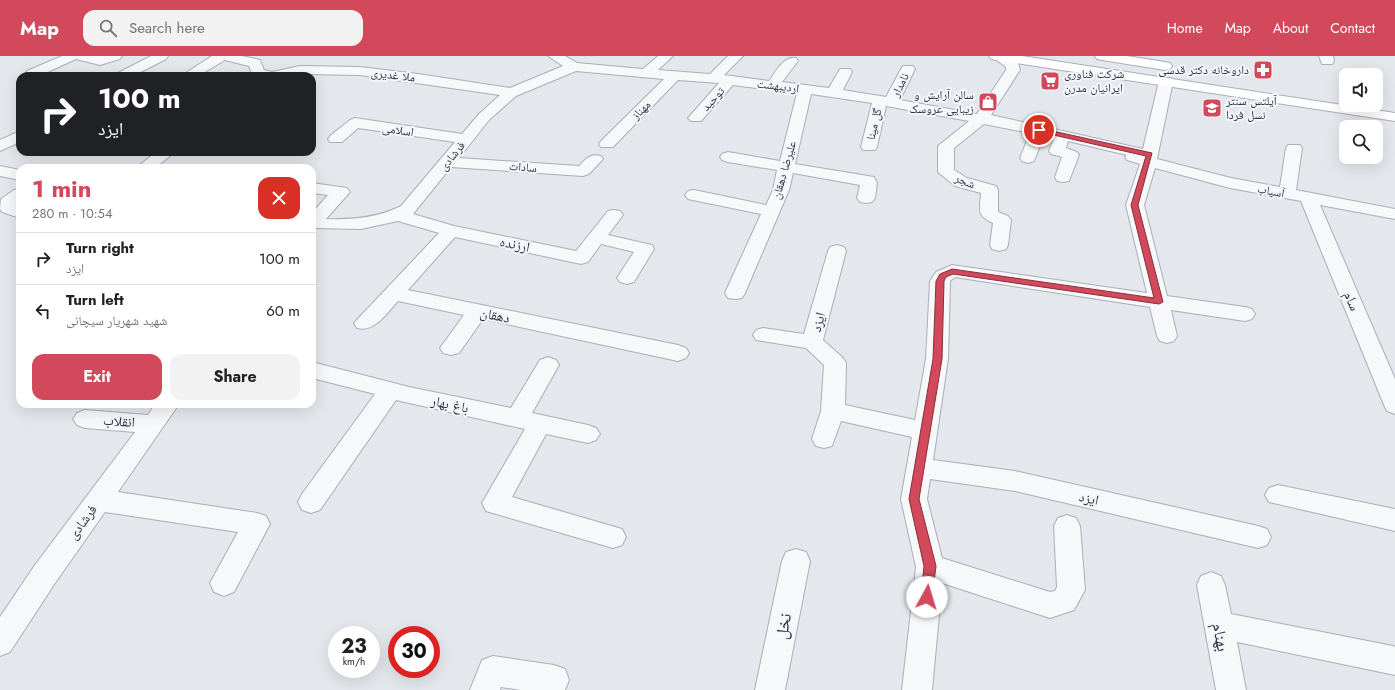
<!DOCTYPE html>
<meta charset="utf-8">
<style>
:root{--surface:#fff;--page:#f2f2f2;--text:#202124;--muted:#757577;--line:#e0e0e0;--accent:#d1495b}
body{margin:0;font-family:Jost,"Noto Naskh Arabic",sans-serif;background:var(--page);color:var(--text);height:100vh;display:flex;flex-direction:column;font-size:15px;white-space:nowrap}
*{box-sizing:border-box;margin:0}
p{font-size:13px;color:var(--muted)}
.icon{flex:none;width:22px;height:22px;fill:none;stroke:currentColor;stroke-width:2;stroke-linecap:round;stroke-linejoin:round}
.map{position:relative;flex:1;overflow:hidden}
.drawer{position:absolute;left:16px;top:108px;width:300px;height:244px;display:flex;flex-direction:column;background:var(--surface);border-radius:12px;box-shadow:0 4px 16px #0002}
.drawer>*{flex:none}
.hud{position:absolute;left:16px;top:16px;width:300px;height:84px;border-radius:12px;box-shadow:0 4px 16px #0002;background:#202124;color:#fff;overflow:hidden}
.buttons{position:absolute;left:1339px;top:12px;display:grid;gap:8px}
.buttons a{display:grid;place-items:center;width:44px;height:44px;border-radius:8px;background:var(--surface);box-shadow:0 4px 16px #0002;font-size:20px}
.speed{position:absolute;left:328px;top:570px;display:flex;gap:8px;font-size:20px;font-weight:700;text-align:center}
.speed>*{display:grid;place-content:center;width:52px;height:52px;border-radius:50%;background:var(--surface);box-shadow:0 4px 16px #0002;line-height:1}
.speed small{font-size:10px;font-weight:400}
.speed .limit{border:6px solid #d22;background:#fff;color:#111}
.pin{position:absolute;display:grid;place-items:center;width:34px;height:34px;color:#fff;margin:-17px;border:2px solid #fff;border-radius:50%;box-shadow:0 1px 4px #0007}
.me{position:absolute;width:44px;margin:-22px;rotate:6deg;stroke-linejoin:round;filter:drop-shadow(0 0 3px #0008)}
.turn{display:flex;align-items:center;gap:14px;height:84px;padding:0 16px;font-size:18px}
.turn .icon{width:52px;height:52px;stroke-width:2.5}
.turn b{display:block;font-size:28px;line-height:34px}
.round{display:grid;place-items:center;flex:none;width:42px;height:42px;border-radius:12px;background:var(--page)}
.head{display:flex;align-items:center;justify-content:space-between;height:68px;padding:0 16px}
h1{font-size:24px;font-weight:700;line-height:30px;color:var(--accent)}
.button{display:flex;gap:8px;margin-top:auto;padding:8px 16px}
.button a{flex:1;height:46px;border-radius:12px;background:var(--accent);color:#fff;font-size:16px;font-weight:700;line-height:46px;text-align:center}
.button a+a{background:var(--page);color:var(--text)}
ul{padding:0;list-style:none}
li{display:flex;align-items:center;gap:12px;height:52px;padding:0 16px;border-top:1px solid var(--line)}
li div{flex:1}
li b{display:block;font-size:15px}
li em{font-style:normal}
header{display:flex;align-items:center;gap:24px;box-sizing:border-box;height:56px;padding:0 20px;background:var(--accent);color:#fff}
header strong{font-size:19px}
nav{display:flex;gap:22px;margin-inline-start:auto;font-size:14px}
.search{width:280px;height:36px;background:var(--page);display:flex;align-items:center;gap:10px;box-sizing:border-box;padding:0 14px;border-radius:12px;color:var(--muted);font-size:15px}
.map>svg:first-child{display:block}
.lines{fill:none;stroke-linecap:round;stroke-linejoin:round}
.street-casing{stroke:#a9aeb7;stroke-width:2}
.secondary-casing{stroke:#a9aeb7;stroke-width:2}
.street{fill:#f7f8fa;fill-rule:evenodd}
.secondary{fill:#fff;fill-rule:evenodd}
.route{fill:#d1495b;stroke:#882f3b}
.labels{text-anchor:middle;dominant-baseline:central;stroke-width:4;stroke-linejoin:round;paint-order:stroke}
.far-poi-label{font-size:12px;fill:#2b3445;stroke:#f4f6f9;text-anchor:end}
.far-street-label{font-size:12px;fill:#2b3445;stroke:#f4f6f9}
.street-label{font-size:14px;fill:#2b3445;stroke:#f4f6f9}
.near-street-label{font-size:17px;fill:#2b3445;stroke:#f4f6f9}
</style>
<header>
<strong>Map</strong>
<div class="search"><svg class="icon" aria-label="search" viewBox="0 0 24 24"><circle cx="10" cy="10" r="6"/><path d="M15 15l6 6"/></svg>Search here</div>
<nav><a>Home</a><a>Map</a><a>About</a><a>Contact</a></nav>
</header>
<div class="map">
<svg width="1395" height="634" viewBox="0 0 1395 634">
<rect width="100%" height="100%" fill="#e4e7ec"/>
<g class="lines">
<defs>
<path id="street" d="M62,0H122L120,3L100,9L76,3L39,20H26L25,18L27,15Z
M151,0H168L166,3L133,20H116L118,17Z
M212,0H242L260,4L264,14L272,16L300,10L360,11L418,18L510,32L563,10L548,0H565L577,7L643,13L658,0H673L658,14L710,18L728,0H743L724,19L769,25C776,16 783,0 796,2L798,5L782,26L829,32L840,13H850L852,16L843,34L886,41L901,13L903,10H913L915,13L900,44L977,58L1006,14V11L991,0H1009L1018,7L1020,14L991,59L1143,93L1159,25L1161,22H1171L1173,25L1157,103L1231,122L1280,131L1286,92L1288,89H1300L1302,92L1296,134L1395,153V163L1320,149L1395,323V358L1387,355L1384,349L1301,145L1230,132L1155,112L1144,149L1167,240L1245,251L1252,253L1255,258L1252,263L1245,265L1171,254L1177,280L1174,285L1167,287L1160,285L1157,280L1150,251L955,221L950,225L948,303L933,404L1015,415L1258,470L1267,473L1271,481L1267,489L1258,492L1015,435L930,423L927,443L942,502L1050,536L1055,535L1057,531L1054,470L1058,462L1067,459L1076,462L1080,470L1085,534L1074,554L1050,562L942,527L932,634H902L916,511L901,443L912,381L841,365L832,390L824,392L816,390L812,383L821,355L824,309L806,292L756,284L753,279L756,274L763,272L804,278L828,195L830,191L837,189L844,191L846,195L823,284L843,302L846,307L845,349L915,364L926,303L930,225L936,216L952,209L1147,237L1126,149L1140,108L1127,104L1125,101L1127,99L1068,85L1066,92L1077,96L1079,99L1069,125L1063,126L1057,125L1055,121L1062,101L1051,98L1049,95L1054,82L1044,80L1034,105L1028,107L1022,105L1020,102L1030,77L984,68L954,92V114L967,122L996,130L998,134V156L1008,160L1011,164L1008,189L1006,193L999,195L992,193L990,189L993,167C976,160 980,153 981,137L955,130L938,116V90L969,65L886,50L877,91L875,94H863L861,91L872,47L811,38L795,108L874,121L877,127L875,142L872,146L866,147L860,146L857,142L860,129L793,117L789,134L745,237L742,242L735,243L728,242L725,237L761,158L688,143L685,139L688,135L694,134L766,149L773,134L777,114L728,106L722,104L720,101L722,98L728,96L780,105L797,37L733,29L701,65H691L688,62L719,27L678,24L613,91H601L599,88L601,85L664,23L576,15L516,40L489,64L459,102L579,110C586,103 590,97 601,100L603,103L589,118L583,120L451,111L413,158L454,170L576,195L608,155L614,154L620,155L623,159L608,179L652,189L654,193L634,226L627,228L620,226L617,222L634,196L601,188L588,206L581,208L455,181L408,234L678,289L686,292L689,297L686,302L678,305L483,263L459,297L451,299L443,297L440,292L464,259L398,245C387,257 374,277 357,272L354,267L439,177L398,165L361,173L312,172V157L328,139L312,137V127L347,132L350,136L326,163C352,164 377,162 401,150L455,86L358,72L342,86H330L328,83L330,80L350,64L355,62L462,78L479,58L500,39L360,19L300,18L292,20H253L249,10L225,4L198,20H181Z
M1319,0H1333L1334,5L1332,8H1322Z
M20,75V86L0,95V84Z
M156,96H175L155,112H136Z
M0,110L20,114V124L0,120Z
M20,133V146L16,149L20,151V162L2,156L0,153L1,143L14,134Z
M548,301L556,304L559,309L532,357L588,369L596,372L600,378L596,384L588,387L546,378L512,441L622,473L626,481L622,489L613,492L486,455L482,447L525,373L396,344L320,454L311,457L302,454L298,446L302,438L375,338L312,322V306L409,331L511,352L540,304Z
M155,348H179L118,436L257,457L266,460L270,468L234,536L224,540L214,536L210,527L238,476L105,456L55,527L10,596L0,600V561L35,509L135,376L85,372L77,369L73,363L77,357L85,354L148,359Z
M1278,429L1395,453V475L1269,446L1265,439L1269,432Z
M796,493L806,496L810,505L785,634H755L782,505L786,496Z
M1211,516L1221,520L1225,529L1231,558L1393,590L1395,591V619L1237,586L1246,634H1216L1197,529L1201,520Z
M493,600L554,609L565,613L569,624L565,634H520L501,631L500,634H470L482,604Z"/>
<path id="secondary" d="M989,0H1022L1395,57V65L996,4L991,3Z
M1095,0H1127L1165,6L1170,7L1172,10L1170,13L1165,14L1102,4L1097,3Z"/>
</defs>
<use href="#street" class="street-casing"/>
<use href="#secondary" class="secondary-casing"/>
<use href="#street" class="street"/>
<use href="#secondary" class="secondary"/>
</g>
<path class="route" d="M1039,72L1152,97L1138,149L1163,246L1159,248L953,218L946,221L944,225L942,303L919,443L936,510L932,541L931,545L927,547L922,545L921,541L924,510L909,443L933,303L936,225L940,218L952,213L1154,242L1131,149L1146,100L1036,75V74Z"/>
<defs>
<symbol id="pharmacy-square" viewBox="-11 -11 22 22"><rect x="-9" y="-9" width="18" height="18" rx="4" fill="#d1495b" stroke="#f4f6f9"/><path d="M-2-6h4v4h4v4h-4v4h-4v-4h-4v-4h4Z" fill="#fff"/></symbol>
<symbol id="supermarket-square" viewBox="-11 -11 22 22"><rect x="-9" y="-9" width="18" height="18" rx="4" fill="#d1495b" stroke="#f4f6f9"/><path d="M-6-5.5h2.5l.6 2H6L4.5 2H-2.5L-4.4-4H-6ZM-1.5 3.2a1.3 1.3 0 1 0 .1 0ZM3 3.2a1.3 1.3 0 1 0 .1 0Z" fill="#fff"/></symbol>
<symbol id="shop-square" viewBox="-11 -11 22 22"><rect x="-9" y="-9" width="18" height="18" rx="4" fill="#d1495b" stroke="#f4f6f9"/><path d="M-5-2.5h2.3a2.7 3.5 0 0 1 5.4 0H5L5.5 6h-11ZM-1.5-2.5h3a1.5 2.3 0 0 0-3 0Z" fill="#fff"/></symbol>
<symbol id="school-square" viewBox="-11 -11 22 22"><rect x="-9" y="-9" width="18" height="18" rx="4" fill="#d1495b" stroke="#f4f6f9"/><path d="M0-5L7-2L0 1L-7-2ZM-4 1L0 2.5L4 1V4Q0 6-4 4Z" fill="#fff"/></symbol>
</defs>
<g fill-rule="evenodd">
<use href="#pharmacy-square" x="1252" y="3" width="22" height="22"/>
<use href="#supermarket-square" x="1039" y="14" width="22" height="22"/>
<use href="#shop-square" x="977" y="35" width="22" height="22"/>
<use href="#school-square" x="1201" y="41" width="22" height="22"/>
</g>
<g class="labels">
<g class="far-poi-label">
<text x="1249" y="14">داروخانه دکتر قدسی</text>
<text x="1064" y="18" text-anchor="start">شرکت فناوری<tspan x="1064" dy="14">ایرانیان مدرن</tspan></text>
<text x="974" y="39">سالن آرایش و<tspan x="974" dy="14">زیبایی عروسک</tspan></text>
<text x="1226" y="45" text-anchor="start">آیلتس سنتر<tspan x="1226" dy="14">نسل فردا</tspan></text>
</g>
<g class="far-street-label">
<text transform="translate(393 19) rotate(7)">ملا غدیری</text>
<text transform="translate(900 29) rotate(-64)">نامدار</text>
<text transform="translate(778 30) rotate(7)">اردیبهشت</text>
<text transform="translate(713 43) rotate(-48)">توحید</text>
<text transform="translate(641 54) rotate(-45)">مهناز</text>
<text transform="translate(874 68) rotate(-77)">گل مینا</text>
<text transform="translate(398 74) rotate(8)">اسلامی</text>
<text transform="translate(452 100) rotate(-51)">فرشادی</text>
<text transform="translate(523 111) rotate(4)">سادات</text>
<text transform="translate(784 114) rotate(-74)">علیرضا دهقان</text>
<text transform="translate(965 125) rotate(22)">شجر</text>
<text transform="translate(1271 135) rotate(11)">آسیاب</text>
</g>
<g class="street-label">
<text transform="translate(515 188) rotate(12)">ارزنده</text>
<text transform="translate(1352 245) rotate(67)">سام</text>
<text transform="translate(495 259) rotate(12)">دهقان</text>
<text transform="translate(818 266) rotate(-75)">ایزد</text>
<text transform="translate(450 348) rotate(12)">باغ بهار</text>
<text transform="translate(119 365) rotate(4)">انقلاب</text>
<text transform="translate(1089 442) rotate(13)">ایزد</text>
<text transform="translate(82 466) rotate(-54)">فرشادی</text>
</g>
<g class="near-street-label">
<text transform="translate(783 570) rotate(-79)">نخل</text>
<text transform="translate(1221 581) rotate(79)">بهنام</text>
</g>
</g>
</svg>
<div class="buttons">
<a><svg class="icon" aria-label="sound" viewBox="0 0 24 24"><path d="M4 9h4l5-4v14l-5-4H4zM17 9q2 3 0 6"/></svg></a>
<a><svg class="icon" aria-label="search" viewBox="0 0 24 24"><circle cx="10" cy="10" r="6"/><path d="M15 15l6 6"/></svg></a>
</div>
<div class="speed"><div>23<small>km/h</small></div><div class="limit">30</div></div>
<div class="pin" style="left:1039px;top:74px;background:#d93025"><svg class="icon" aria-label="arrive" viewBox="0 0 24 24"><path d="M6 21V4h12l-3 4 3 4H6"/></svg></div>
<svg class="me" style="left:927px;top:541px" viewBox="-20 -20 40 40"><circle r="19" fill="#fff"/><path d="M0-13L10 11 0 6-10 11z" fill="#d1495b"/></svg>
<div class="hud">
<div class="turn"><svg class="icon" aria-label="right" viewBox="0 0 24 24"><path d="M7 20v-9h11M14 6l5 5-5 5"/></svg><div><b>100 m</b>ایزد</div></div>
</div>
<section class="drawer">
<div class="head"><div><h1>1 min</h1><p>280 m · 10:54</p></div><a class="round" style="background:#d93025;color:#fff"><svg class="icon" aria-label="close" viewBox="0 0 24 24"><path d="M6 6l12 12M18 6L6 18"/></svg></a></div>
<ul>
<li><svg class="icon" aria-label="right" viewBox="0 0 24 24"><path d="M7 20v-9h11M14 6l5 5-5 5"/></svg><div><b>Turn right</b><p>ایزد</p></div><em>100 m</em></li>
<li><svg class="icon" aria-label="left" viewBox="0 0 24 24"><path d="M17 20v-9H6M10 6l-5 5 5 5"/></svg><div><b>Turn left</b><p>شهید شهریار سیچانی</p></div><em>60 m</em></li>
</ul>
<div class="button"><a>Exit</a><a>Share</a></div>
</section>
</div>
